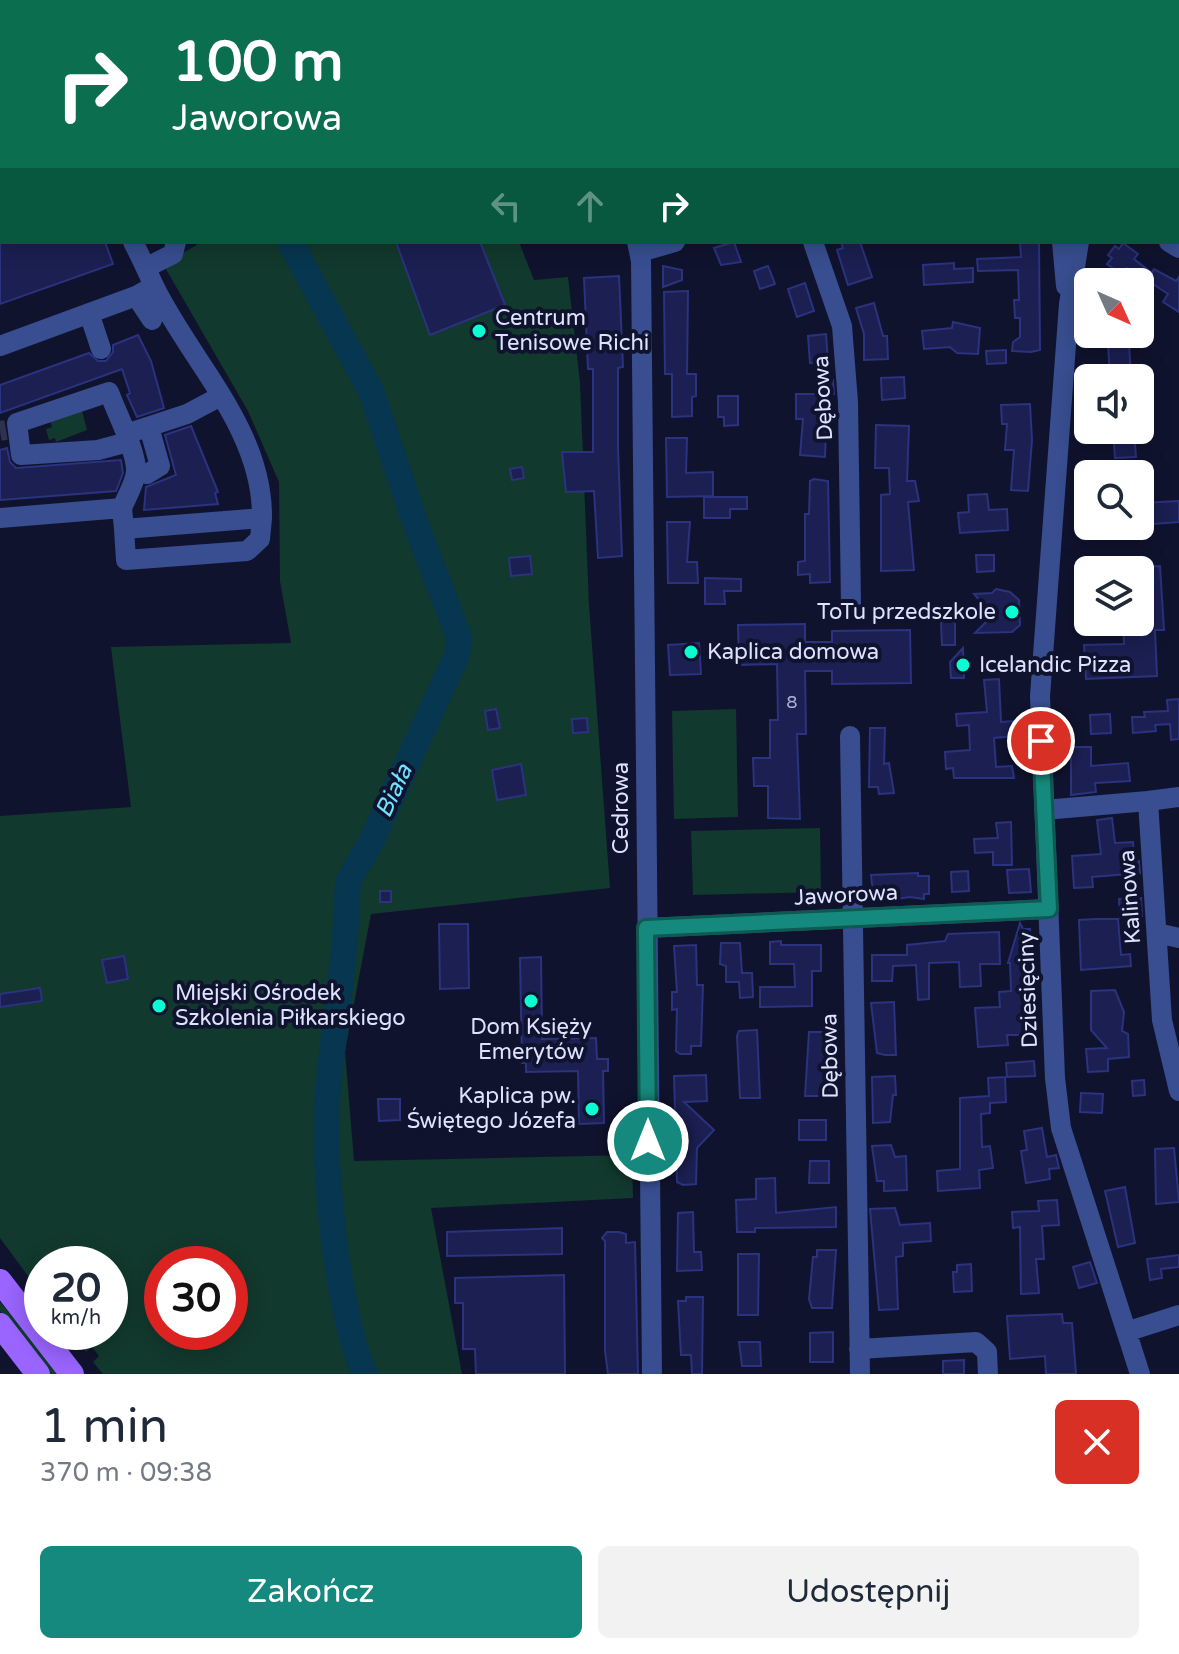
<!DOCTYPE html>
<html lang="pl">
<meta charset="utf-8">
<style>
:root{--surface:#fff;--page:#f2f2f3;--text:#1f2937;--muted:#747a83;--accent:#15897d}
body{margin:0;font-family:"Varela Round",sans-serif;background:var(--page);color:var(--text);height:100vh;display:flex;flex-direction:column;font-size:30px;white-space:nowrap}
*{box-sizing:border-box;margin:0}
p{font-size:26px;color:var(--muted)}
.icon{flex:none;width:44px;height:44px;fill:none;stroke:currentColor;stroke-width:2;stroke-linecap:round;stroke-linejoin:round}
.map{position:relative;height:1374px;overflow:hidden}
.panel{display:flex;flex-direction:column;background:var(--surface);flex:1}
.panel>*{flex:none}
.top-card{position:absolute;left:0px;top:0px;width:1180px;height:244px;box-shadow:0 4px 20px #0003;background:#0b6e4f;color:#fff;overflow:hidden}
.needle{width:52px;rotate:135deg}
.buttons{position:absolute;left:1074px;top:268px;display:grid;gap:16px}
.buttons a{display:grid;place-items:center;width:80px;height:80px;border-radius:12px;background:var(--surface);box-shadow:0 4px 20px #0003;font-size:40px}
.speed{position:absolute;left:24px;top:1246px;display:flex;gap:16px;font-size:40px;font-weight:700;text-align:center}
.speed>*{display:grid;place-content:center;width:104px;height:104px;border-radius:50%;background:var(--surface);box-shadow:0 4px 20px #0003;line-height:1}
.speed small{font-size:20px;font-weight:400}
.speed .limit{border:12px solid #d22;background:#fff;color:#111}
.pin{position:absolute;display:grid;place-items:center;width:68px;height:68px;color:#fff;margin:-34px;border:4px solid #fff;border-radius:50%;box-shadow:0 2px 8px #0007}
.me{position:absolute;width:88px;margin:-44px;rotate:0deg;stroke-linejoin:round;filter:drop-shadow(0 0 6px #0008)}
.turn{display:flex;align-items:center;gap:28px;height:168px;padding:0 40px;font-size:36px}
.turn .icon{width:104px;height:104px;stroke-width:2.5}
.turn b{display:block;font-size:56px;line-height:68px}
.lanes{display:flex;align-items:center;height:76px;padding:0 40px;background:#0003;justify-content:center;gap:40px;direction:ltr}
.lanes .off{opacity:.35}
.round{display:grid;place-items:center;flex:none;width:84px;height:84px;border-radius:12px;background:var(--page)}
.headline{display:flex;align-items:center;justify-content:space-between;height:136px;padding:0 40px}
h1{font-size:48px;font-weight:600;line-height:60px}
.button{display:flex;gap:16px;margin-top:auto;padding:16px 40px}
.button a{flex:1;height:92px;border-radius:12px;background:var(--accent);color:#fff;font-size:32px;font-weight:600;line-height:92px;text-align:center}
.button a+a{background:var(--page);color:var(--text)}
.map>svg:first-child{display:block}
.green{fill:#12392d;fill-rule:evenodd}
.lines{fill:none;stroke-linecap:round;stroke-linejoin:round}
.river{stroke:#073650;stroke-width:26}
.building{fill:#1b1f51;stroke:#2b327e;stroke-width:2}
.minor-tunnel{stroke:#2f324d;stroke-width:20;stroke-dasharray:20 10;stroke-linecap:butt}
.minor{stroke:#384e90;stroke-width:20}
.major{stroke:#9964ff;stroke-width:24}
.route-casing{stroke:#0e5951;stroke-width:20}
.route{stroke:#15897d;stroke-width:14}
.poi-dot{fill:#09ffd2;stroke:#10132e;stroke-width:3}
.labels{text-anchor:middle;dominant-baseline:central;stroke-width:8;stroke-linejoin:round;paint-order:stroke}
.number-label{font-size:18px;fill:#acb2d4}
.poi-label{font-size:22px;fill:#dde3ff;stroke:#10132e;text-anchor:start}
.street-label{font-size:22px;fill:#dde3ff;stroke:#10132e}
.water-label{font-size:24px;font-style:italic;fill:#6be4ff;stroke:#10132e}
</style>
<div class="map">
<svg width="1179" height="1374" viewBox="0 0 1179 1374">
<rect width="100%" height="100%" fill="#10132e"/>
<path class="green" d="M129,0H421L422,2H126Z
M196,242H519L534,280L568,277L580,383L589,605L610,888L371,914L345,1051L354,1161L632,1155L633,1198L431,1208L462,1374H103L93,1362L99,1356L92,1347L86,1352L70,1332H110V1264H42V1295L0,1238V816L131,807L111,647L291,643L280,581L279,482L248,411L163,264L197,245ZM162,1264H230V1332H162Z
M82,411L87,430L56,442L55,438L49,440L46,429L52,427L50,421Z
M736,709L738,817L674,819L672,711Z
M820,828L821,892L693,895L691,831Z
M0,1302L61,1374H48L0,1311Z"/>
<g class="lines">
<path class="river" d="M160,0L161,2
M290,242L371,391L416,525L459,637L457,655L371,842L349,880L347,894C346,959 334,1025 328,1090C321,1156 337,1315 365,1374"/>
</g>
<path class="building" d="M0,242H105L113,264L0,304Z
M396,242H480L505,305L430,335Z
M734,242L741,262L721,265L714,248Z
M841,242H860L872,277L848,285L837,250L843,248Z
M1020,242H1039L1040,350L1031,352L1012,351L1013,342L1020,337V318H1015L1014,300H1019L1018,270L978,271L977,259L1021,257Z
M1123,243L1138,254L1134,259L1152,273L1154,269L1176,281L1179,277V312L1163,302L1168,294L1153,284L1142,285V279L1127,268L1122,275L1107,264L1112,258L1108,255L1115,246L1119,249Z
M954,263V269L973,268V282L924,285L923,265Z
M663,266L682,270V280L663,287Z
M768,266L775,284L760,289L754,271Z
M619,276L623,367L618,368V448L622,556L598,558L594,491L566,492L562,452H593V369H588L584,278Z
M805,283L814,311L797,317L788,289Z
M688,291L687,374H696V396L692,397V416L672,417V374H665L664,292Z
M874,303L883,336H887L888,359L864,360V334L856,308Z
M953,322L980,328L978,354L957,353L950,347L924,349L922,331L952,328Z
M826,334L828,362L810,363L808,336Z
M138,335L151,361L164,408L137,417L127,395L130,393L122,369L0,413V385L89,353L98,361H106L113,352V345Z
M1129,342L1131,378H1110L1108,343Z
M1006,350V363L987,364L986,351Z
M904,377L905,398L882,400L881,378Z
M825,380H833L834,394L827,395L825,457L800,455L803,419H796V394H824Z
M718,396H738V425L724,426V417H718Z
M1030,404L1032,440L1028,491L1011,490L1014,450H1005L1007,424H1002L1001,405Z
M876,425L909,426L907,481H915L919,501L908,502L914,570L881,571V495L890,494L889,468H875Z
M191,426L218,492L215,493L218,504L144,510L146,487L176,475L165,435Z
M1113,430H1134L1136,457L1115,458Z
M666,438H687L686,473L713,472V496L667,497Z
M7,448L10,462L16,468L121,460L123,473L116,491L0,500V450Z
M522,467L524,478L512,480L510,469Z
M814,479L828,481L830,582L810,583V574L798,575V562L805,561V514H809L810,481Z
M987,494L989,510L1007,509L1008,530L960,533L958,513L969,512L968,495Z
M704,497H747V509H730V518H704Z
M1179,501V522L1140,525V503Z
M667,522H690L687,562H697L698,583H668Z
M976,555H994V571L977,572Z
M530,556L532,574L511,576L509,558Z
M1160,566L1164,630H1155L1157,676L1086,679L1084,645L1124,644L1123,622H1140V567Z
M705,578L741,579V591H724L725,604H705Z
M996,589L1010,592L1019,600L1020,625L1012,632L975,633L988,620L974,609L981,602L974,594L992,593Z
M941,622H955V645H942Z
M805,624V642H832V631L910,630L911,683L832,684V671H805L806,734H797L800,819L768,818V786H754L753,758H770V720H778L777,664L739,665L738,625Z
M699,643L701,674L670,675L668,645Z
M963,648L964,678H951L950,662Z
M999,679L1001,722L1013,721L1014,736L994,738L996,767L1012,766L1014,778H954L953,768L946,769L945,752L970,750L969,725L957,726L956,714L987,712L984,680Z
M1179,699V739L1171,740L1170,724L1155,725L1156,731L1133,733L1132,717H1145L1144,712L1168,711L1167,700Z
M496,709L500,728L488,730L485,711Z
M1110,714L1111,733L1091,734L1090,715Z
M587,718L588,732L573,733L572,719Z
M870,728H885L884,764L889,763L894,793L879,794L878,787H869Z
M1071,747H1091V766L1128,763L1130,781L1095,783L1096,792L1071,795Z
M521,764L526,795L497,800L492,770Z
M1112,818L1115,843L1133,842L1134,862L1139,861L1140,873L1092,877L1093,887L1074,888L1072,856L1101,854L1097,820Z
M1011,822L1012,865H993V852L975,853L974,839L998,838L996,823Z
M1029,869L1031,892L1009,893L1007,870Z
M968,871L969,891L952,892L951,872Z
M918,873V876H929V894H924V899L910,897L874,902L871,875Z
M380,891H391V902H380Z
M1141,898L1142,916L1120,918L1119,899Z
M1096,919H1118L1121,955L1130,954L1131,966L1081,970L1079,920Z
M1020,923L1023,929H1030L1031,950H1024L1028,1035H1007L1008,1045L978,1047L975,1008L1000,1007L999,992L1011,991L1010,963H1008Z
M439,924H468L469,988L440,989Z
M999,932L1000,964H980L981,986L960,987L959,962L929,963V999L918,1000L916,965L893,966L892,981H872V955H907V945L945,941L948,934Z
M781,941V945H821V971H812V1006L760,1007V987H795L794,964H770V942Z
M721,943H740L742,973H752L753,997L740,998L739,982H726V966L720,964Z
M696,945L697,985H703L701,1046H691V1054H680L676,1051L677,1009L672,1010V992H677L674,946Z
M124,956L128,979L107,983L102,960Z
M541,957L542,1039L596,1038L597,1059H608V1071H603L604,1123L579,1124L578,1071L526,1072V1063H522L520,958Z
M40,988L42,1001L0,1007V994Z
M1115,990L1124,1012L1122,1031L1128,1034L1129,1057L1108,1059V1071L1088,1072L1086,1049L1107,1048L1091,1030V991Z
M894,1002L896,1055H885L877,1053L871,1003Z
M757,1030L760,1098H740L737,1036L739,1031Z
M809,1032H827L824,1080H829V1096H805Z
M1034,1061L1035,1076L1007,1077L1006,1063Z
M706,1075L707,1101L684,1102L714,1130L697,1148L696,1184L683,1185L677,1182L674,1076Z
M895,1076L896,1095H893L890,1122L873,1123L872,1077Z
M1005,1077L1006,1102L990,1103V1113L981,1114L982,1147L990,1146L993,1168L979,1170L980,1188L938,1191L937,1171L960,1169V1098L989,1096L988,1078Z
M1144,1080L1145,1095L1133,1096L1132,1081Z
M1081,1093L1103,1094L1102,1113L1080,1112Z
M378,1099H400V1120L379,1121Z
M799,1120H826V1140H799Z
M1042,1128L1047,1157L1056,1155L1059,1168L1049,1169L1050,1179L1026,1183L1021,1151L1027,1150L1024,1131Z
M891,1145L895,1157L906,1156L907,1190L884,1191V1181H877L872,1146Z
M1174,1148L1179,1202L1156,1204L1155,1149Z
M810,1161H829V1183H809Z
M775,1178L776,1213L836,1207V1227L755,1228V1232H737L736,1200L756,1199V1179Z
M1125,1187L1135,1243L1118,1247L1105,1191Z
M1057,1200L1059,1225L1042,1226L1044,1259H1036L1039,1293L1021,1294L1020,1227L1013,1228L1012,1212L1039,1211L1038,1201Z
M895,1208L900,1225L930,1223L931,1241L903,1243V1256L896,1257L898,1309L879,1310L870,1209Z
M693,1212L694,1252H701L702,1270L677,1271L678,1213Z
M562,1228V1254L447,1256V1232Z
M607,1232H619L626,1234V1243L635,1242L638,1374H608L605,1351V1241L602,1238Z
M817,1250H836L832,1308H812L809,1299L813,1257H817Z
M738,1254H759L758,1315H738Z
M1179,1255V1267L1161,1269L1162,1278L1150,1280L1147,1259Z
M1090,1262L1097,1283L1079,1288L1073,1267Z
M971,1264L972,1291L954,1292L953,1272H957V1265Z
M564,1275L565,1374H476L475,1349H463V1303H455V1278Z
M686,1297H703L702,1374H692L691,1355H681L678,1301H686Z
M1062,1314L1063,1323H1072L1076,1374H1046L1045,1356L1010,1359L1007,1316Z
M833,1332V1362H810V1333Z
M739,1342H760L761,1366H742Z
M964,1360V1374H943V1361Z"/>
<g class="lines">
<path class="minor-tunnel" d="M0,431L6,430"/>
<path class="minor" d="M540,0L541,2
M878,0L880,2
M755,2L760,0
M1133,2L1137,0
M0,42H2
M0,88H2
M637,242L641,261L652,1374
M813,242L842,326L848,402L851,604
M1062,242L1066,286
M1079,242L1069,304L1040,696L1055,1078L1061,1128L1140,1374
M1169,242L1179,248
M640,252L675,242
M147,267L173,254L176,242
M136,296L152,320
M89,313L101,349
M0,346L136,296L154,286
M126,434L187,414L221,396
M136,471L147,474L160,466L149,427
M122,508C126,498 135,483 136,472C137,452 116,412 109,392L17,423L21,455L98,450L128,442
M0,518L122,508L124,529L262,518C263,429 191,362 154,286C147,271 141,257 133,242
M124,529L126,560L247,551L260,539L262,518
M850,736L860,1374
M1148,801L1179,797
M1044,810L1148,801L1162,1020L1179,1091
M646,928L1049,909
M1157,933L1179,938
M1129,1331L1179,1315
M859,1349L976,1342L987,1352L988,1374"/>
<path class="major" d="M15,2L20,0
M76,2L82,0
M0,28H2
M0,1281L72,1374
M0,1325L38,1374"/>
</g>
<g class="lines">
<defs>
<path id="route" d="M648,1141L646,928L1049,909L1041,741"/>
</defs>
<use href="#route" class="route-casing"/>
<use href="#route" class="route"/>
</g>
<g class="poi-dot">
<circle cx="479" cy="331" r="8"/>
<circle cx="1012" cy="612" r="8"/>
<circle cx="691" cy="652" r="8"/>
<circle cx="963" cy="665" r="8"/>
<circle cx="531" cy="1001" r="8"/>
<circle cx="159" cy="1006" r="8"/>
<circle cx="592" cy="1109" r="8"/>
</g>
<g class="labels">
<g class="number-label">
<text x="792" y="702">8</text>
</g>
<g class="poi-label">
<text x="495" y="318">Centrum<tspan x="495" dy="25">Tenisowe Richi</tspan></text>
<text x="996" y="612" text-anchor="end">ToTu przedszkole</text>
<text x="707" y="652">Kaplica domowa</text>
<text x="979" y="665">Icelandic Pizza</text>
<text x="175" y="993">Miejski Ośrodek<tspan x="175" dy="25">Szkolenia Piłkarskiego</tspan></text>
<text x="531" y="1027" text-anchor="middle">Dom Księży<tspan x="531" dy="25">Emerytów</tspan></text>
<text x="576" y="1096" text-anchor="end">Kaplica pw.<tspan x="576" dy="25">Świętego Józefa</tspan></text>
</g>
<g class="street-label">
<text transform="translate(823 398) rotate(-93)">Dębowa</text>
<text transform="translate(621 808) rotate(-90)">Cedrowa</text>
<text transform="translate(846 895) rotate(-3)">Jaworowa</text>
<text transform="translate(1130 897) rotate(-94)">Kalinowa</text>
<text transform="translate(1028 990) rotate(-92)">Dziesięciny</text>
<text transform="translate(830 1056) rotate(-91)">Dębowa</text>
</g>
<g class="water-label">
<text transform="translate(394 791) rotate(-65)">Biała</text>
</g>
</g>
</svg>
<div class="buttons">
<a><svg class="needle" viewBox="-14 -14 28 28"><path d="M0-13l5 13h-10z" fill="#e53935"/><path d="M0 13l5-13h-10z" fill="#747a83"/></svg></a>
<a><svg class="icon" aria-label="sound" viewBox="0 0 24 24"><path d="M4 9h4l5-4v14l-5-4H4zM17 9q2 3 0 6"/></svg></a>
<a><svg class="icon" aria-label="search" viewBox="0 0 24 24"><circle cx="10" cy="10" r="6"/><path d="M15 15l6 6"/></svg></a>
<a><svg class="icon" aria-label="layers" viewBox="0 0 24 24"><path d="M12 4l9 5-9 5-9-5zM3 14l9 5 9-5"/></svg></a>
</div>
<div class="speed"><div>20<small>km/h</small></div><div class="limit">30</div></div>
<div class="pin" style="left:1041px;top:741px;background:#d93025"><svg class="icon" aria-label="arrive" viewBox="0 0 24 24"><path d="M6 21V4h12l-3 4 3 4H6"/></svg></div>
<svg class="me" style="left:648px;top:1141px" viewBox="-20 -20 40 40"><circle r="17" fill="#15897d" stroke="#fff" stroke-width="3"/><path d="M0-11L8 9 0 5-8 9z" fill="#fff"/></svg>
<div class="top-card">
<div class="turn"><svg class="icon" aria-label="right" viewBox="0 0 24 24"><path d="M7 20v-9h11M14 6l5 5-5 5"/></svg><div><b>100 m</b>Jaworowa</div></div>
<div class="lanes"><svg class="icon off" aria-label="left" viewBox="0 0 24 24"><path d="M17 20v-9H6M10 6l-5 5 5 5"/></svg><svg class="icon off" aria-label="ahead" viewBox="0 0 24 24"><path d="M12 20V5M6 11l6-6 6 6"/></svg><svg class="icon" aria-label="right" viewBox="0 0 24 24"><path d="M7 20v-9h11M14 6l5 5-5 5"/></svg></div>
</div>
</div>
<section class="panel">
<div class="headline"><div><h1>1 min</h1><p>370 m · 09:38</p></div><a class="round" style="background:#d93025;color:#fff"><svg class="icon" aria-label="close" viewBox="0 0 24 24"><path d="M6 6l12 12M18 6L6 18"/></svg></a></div>
<div class="button"><a>Zakończ</a><a>Udostępnij</a></div>
</section>
